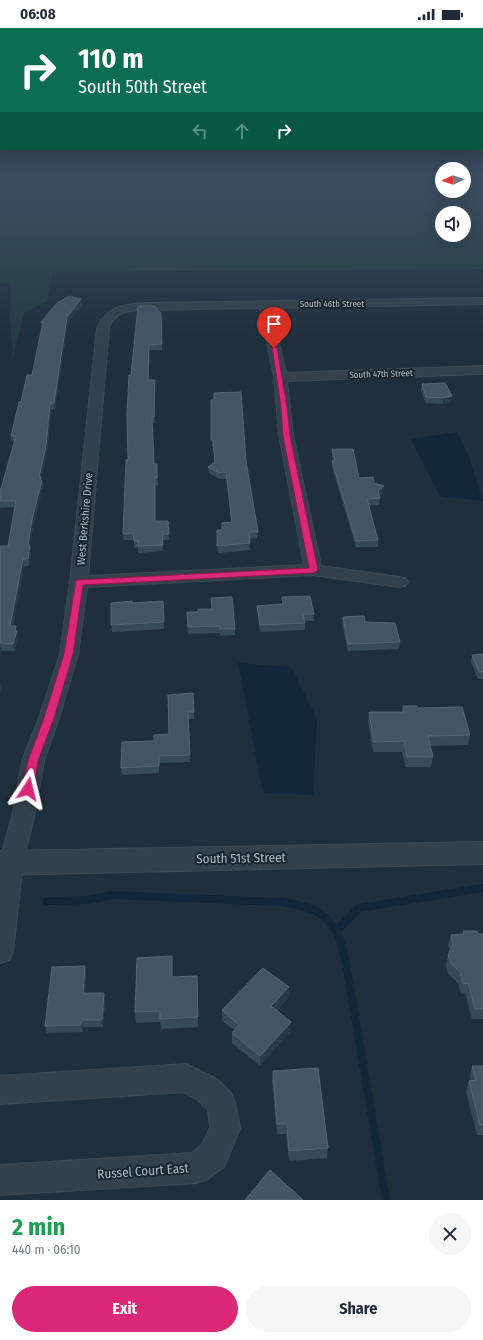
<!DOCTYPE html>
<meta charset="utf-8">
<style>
:root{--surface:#fff;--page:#f6f6f7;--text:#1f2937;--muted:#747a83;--accent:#db2777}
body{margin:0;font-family:"Fira Sans Condensed",sans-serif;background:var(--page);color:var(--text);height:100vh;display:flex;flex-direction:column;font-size:15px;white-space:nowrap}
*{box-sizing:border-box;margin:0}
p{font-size:13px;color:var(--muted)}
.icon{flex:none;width:22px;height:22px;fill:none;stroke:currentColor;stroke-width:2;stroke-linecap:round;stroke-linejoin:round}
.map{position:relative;height:1172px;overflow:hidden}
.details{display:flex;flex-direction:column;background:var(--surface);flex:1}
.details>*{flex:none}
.hud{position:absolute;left:0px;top:0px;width:483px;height:122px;box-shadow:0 4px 16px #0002;background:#0b6e4f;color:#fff;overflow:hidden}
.needle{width:26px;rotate:267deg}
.tools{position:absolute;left:435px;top:134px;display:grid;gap:8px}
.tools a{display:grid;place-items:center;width:36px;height:36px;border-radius:50%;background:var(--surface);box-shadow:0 4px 16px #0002;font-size:20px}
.pin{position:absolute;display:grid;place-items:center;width:34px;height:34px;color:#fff;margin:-41px -17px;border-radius:50% 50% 50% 0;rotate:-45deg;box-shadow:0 0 4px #0007}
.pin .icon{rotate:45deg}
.me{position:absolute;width:44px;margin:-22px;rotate:10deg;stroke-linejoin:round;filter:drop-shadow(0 0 3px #0008)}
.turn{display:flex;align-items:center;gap:14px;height:84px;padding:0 12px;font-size:18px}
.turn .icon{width:52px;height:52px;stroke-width:2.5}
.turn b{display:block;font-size:28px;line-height:34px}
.lanes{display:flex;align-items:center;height:38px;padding:0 12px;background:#0003;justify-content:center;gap:20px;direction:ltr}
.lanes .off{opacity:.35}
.round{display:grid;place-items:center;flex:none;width:42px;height:42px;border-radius:21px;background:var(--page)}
.summary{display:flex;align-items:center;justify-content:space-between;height:68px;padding:0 12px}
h1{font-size:24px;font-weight:700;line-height:30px;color:#1e9e55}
.primary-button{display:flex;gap:8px;margin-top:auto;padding:8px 12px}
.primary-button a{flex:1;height:46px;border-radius:24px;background:var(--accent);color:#fff;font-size:16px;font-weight:700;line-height:46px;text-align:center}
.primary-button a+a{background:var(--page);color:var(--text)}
.status{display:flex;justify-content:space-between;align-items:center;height:28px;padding:0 20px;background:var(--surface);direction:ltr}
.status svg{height:11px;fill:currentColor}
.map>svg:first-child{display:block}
.green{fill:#223d3e;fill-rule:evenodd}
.water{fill:#12273c}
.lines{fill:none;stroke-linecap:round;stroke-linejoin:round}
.stream{stroke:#12273c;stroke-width:8}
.minor-casing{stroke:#3d4a56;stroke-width:2}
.tertiary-casing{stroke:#3d4a56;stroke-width:2}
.minor{fill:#34414d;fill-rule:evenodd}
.tertiary{fill:#34414d;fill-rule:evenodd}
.wall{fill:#374a5a}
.shaded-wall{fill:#283a4a}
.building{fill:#445666;stroke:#556676}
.route{fill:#db2777;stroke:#8e194d}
.labels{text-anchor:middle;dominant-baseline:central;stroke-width:4;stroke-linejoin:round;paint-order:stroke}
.far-street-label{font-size:9px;fill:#afbcc9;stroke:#192632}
.street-label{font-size:11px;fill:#afbcc9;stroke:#192632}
.near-street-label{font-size:13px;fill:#afbcc9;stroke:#192632}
</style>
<div class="status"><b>06:08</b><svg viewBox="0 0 49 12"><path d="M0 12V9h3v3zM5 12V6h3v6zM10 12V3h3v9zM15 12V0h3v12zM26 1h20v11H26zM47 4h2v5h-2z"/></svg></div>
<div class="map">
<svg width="483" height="1172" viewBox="0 0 483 1172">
<rect width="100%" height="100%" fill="#202f3d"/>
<path class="green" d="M0,150H442V163H464V150H483V241L53,244L47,273L24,285L13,330L10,294L11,256L0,255ZM442,185H464V207H442Z"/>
<path class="water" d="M457,404L469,429L483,473L440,468L411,411Z
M238,635L291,639L317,691L313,767L263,765Z"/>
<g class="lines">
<path class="stream" d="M47,873L88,872L112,867L281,874C303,877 325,882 336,903C341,912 342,921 345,930L386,1172
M336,903L359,880L483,860"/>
<defs>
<path id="minor" d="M483,270V276L271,280L286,345L483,338V346L287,353L293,407L321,538L399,549L405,550L408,554L405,558L399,559L313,547L87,559L78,626L59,690L44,733L34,789L23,834L13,924L9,932L0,935V831L12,789L22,733L39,690L60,626L70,554L97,300C108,276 128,276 151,275ZM260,280L274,349L279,407L304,537L88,548L109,300C115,284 126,283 141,282Z
M186,1036L217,1051L231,1065L235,1075L240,1100L224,1139L208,1151L197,1155L0,1167V1137L192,1125L202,1117L210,1100L208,1082L197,1071L184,1064L0,1076V1048Z"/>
<path id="tertiary" d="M483,814V836L0,847V823Z"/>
</defs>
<use href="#minor" class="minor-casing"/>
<use href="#tertiary" class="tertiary-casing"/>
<use href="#minor" class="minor"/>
<use href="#tertiary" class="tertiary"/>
</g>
<path class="wall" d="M81,271L82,277L68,294L55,381L51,382L47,425L41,451V453H42L43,459L33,498L30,517L31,524L29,538H24L13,598H16L18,610L15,623H1L0,627V518H8L15,479L0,480V473L14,414H12L11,408L21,374L32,347L42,300L41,294Z
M161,285L162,322H150L148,352L155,357V395H152L154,436H157L158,457H155V493L169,506V512H163V523L138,525V519L134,520V512H124L123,506L128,432L131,347Z
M422,356L452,368L451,373L443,376L425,375L421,362Z
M211,372L246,433L258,504L257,510L249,511L250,522L218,525L217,502H222L231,494L227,451H219L209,445L208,439L214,435L213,418H212Z
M332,421L359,450L374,455L384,465L379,468L380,470L379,477H369L378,512V519H356L332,439V433H333L332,427Z
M282,569L314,586V593H305V602L260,604L257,584V578L282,576Z
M211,570L235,601V607L220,608V605L188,606L187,584H198L212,581Z
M163,573L164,601L112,604L111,597L132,575Z
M343,589L365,594L400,614L399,621L348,623L342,596Z
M483,626V651H478L471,634L472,627Z
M193,665L194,691H188L190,734L159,735V745L122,747L121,740L154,713L169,706Z
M403,678L418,680L470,707L468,717L430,718L433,729L431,739H406L402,724H373L368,694L369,684H402Z
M463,903L478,906H483V991H472L465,965L461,966L458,955L448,946L446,937L448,927L450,923L448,917L451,907L463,906Z
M172,939V949L198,958V999L161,1001L160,994L136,995L135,984Z
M86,945L85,965L105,972L103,999H83V1004L47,1005L45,998Z
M289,959L288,970L276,983L290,1004L260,1038L232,1015V1005L234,1002L222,993V982Z
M472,1038H483V1107H477L466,1063L469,1053L471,1052L470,1049Z
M273,1043L328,1120L327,1130L289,1133L286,1106H277L272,1053Z"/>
<path class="shaded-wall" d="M81,271L82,277L68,294L55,381L54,375L67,289Z
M149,317L150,322L148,358V352Z
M155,352V395L154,389Z
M452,368L451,373L443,376V370Z
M50,375L51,382L47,425L41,451V454L42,453L43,459L33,498L29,524L28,517Z
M384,458V465L377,469L378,463Z
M30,517L31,524L29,538L28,531Z
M23,531L24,538L12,605L10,598Z
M16,598L18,610L15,623L13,616L15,603Z
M0,616L1,623L0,627Z
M1,654L2,661L0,668V656Z
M85,938L86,945L84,973L83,965Z
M289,959L288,970L270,989L271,978Z
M104,965L105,972L103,999L102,992Z
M82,992L83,999V1004L81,997Z
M291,994L290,1004L260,1038V1028Z"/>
<path class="building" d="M69,268L81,271L67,289L54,375H50L46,418L39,449H41L40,452L42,453L32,491L28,517H30L28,531H23L10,598H16L15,603H17L13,616L0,615V518H8L16,473H0V464L16,408H11L19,374H21L27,347H32L43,294H41L57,275Z
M138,278H154L161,285L162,316L149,317L148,352H155L154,389H152L154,436H157V450H155V493H168L169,506H162L163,517L138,518V513H134L133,505L123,506L126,432H128L127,386L129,347H131Z
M445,355L452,368L443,370L426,369L422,356Z
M241,364L246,433L258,504H249L250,515L217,518V502H222V495L232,494L226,444L219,445L208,439L215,434L213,412H211V372H214V365Z
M332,421H353L359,450L373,449L374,455L384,458L378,463L380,470L367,471L378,512L356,513L332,433H335Z
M310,568L314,586H303L305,595L260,597L257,578L283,576L282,569Z
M232,569L235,601H220V598L188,599L187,584H198V581H212L211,570Z
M132,573V575L163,573L164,594L111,597V575Z
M364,588L365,594L395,595L400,614L348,616L343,589Z
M483,626V644H479L472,627Z
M193,665L194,684H188L190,727L159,728V738L121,740L122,714L154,713V707L169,706L168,667Z
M403,678H417L418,680L462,679L470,707L428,708L433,729H407L404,713L374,714L369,684H404Z
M463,903H477L478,906H483V981H475L468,955L463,956L460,944L451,935L448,927L453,916L451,907L464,906Z
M172,928V949L197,948L198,989L160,991V983L135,984L137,930Z
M85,938L83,965H104L102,992H82L81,997L45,998L52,939Z
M263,940L289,959L271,978L291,994L260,1028L232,1005L239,997L222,982Z
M472,1038H483V1097H480L469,1053L476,1052Z
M318,1040L328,1120L289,1123L287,1096H277L273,1043Z
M270,1142L303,1172H245Z"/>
<linearGradient id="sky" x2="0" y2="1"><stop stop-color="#121a22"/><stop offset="0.48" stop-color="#3c4d62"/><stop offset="1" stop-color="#3c4d62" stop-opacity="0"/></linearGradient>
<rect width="483" height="314" fill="url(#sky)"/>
<path class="route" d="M272,318L277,320L287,379L290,408L318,542L314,545L83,557L73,626L54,690L38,733L34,761L32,764L28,766L24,764L22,761L28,733L44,690L64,626L76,552L309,540L283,408L281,379Z"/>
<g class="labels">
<g class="far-street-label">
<text x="332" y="276">South 46th Street</text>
<text transform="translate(381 346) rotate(-2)">South 47th Street</text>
</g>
<g class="street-label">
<text transform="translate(85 491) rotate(-85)">West Berkshire Drive</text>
</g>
<g class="near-street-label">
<text transform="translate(241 830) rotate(-1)">South 51st Street</text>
<text transform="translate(143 1143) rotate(-4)">Russel Court East</text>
</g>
</g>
</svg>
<div class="tools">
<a><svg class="needle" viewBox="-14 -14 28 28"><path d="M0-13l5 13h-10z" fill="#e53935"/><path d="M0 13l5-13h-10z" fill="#747a83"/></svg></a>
<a><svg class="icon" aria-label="sound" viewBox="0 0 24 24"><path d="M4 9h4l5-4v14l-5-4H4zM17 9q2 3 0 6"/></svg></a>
</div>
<div class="pin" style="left:274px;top:320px;background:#d93025"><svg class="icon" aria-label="arrive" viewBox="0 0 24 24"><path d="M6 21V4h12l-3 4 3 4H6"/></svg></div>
<svg class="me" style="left:28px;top:761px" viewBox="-20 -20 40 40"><path d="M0-17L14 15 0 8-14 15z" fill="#db2777" stroke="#fff" stroke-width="4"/></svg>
<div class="hud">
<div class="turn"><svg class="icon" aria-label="right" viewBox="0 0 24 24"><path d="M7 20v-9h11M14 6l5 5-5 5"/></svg><div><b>110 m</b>South 50th Street</div></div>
<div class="lanes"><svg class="icon off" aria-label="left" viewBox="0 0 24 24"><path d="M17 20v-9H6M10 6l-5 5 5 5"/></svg><svg class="icon off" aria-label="ahead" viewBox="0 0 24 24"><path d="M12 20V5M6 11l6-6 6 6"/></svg><svg class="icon" aria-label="right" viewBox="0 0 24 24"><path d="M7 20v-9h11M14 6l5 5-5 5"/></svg></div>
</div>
</div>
<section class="details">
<div class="summary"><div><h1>2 min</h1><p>440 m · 06:10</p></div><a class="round"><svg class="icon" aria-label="close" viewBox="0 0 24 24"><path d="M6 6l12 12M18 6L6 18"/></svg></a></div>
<div class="primary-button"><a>Exit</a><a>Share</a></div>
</section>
